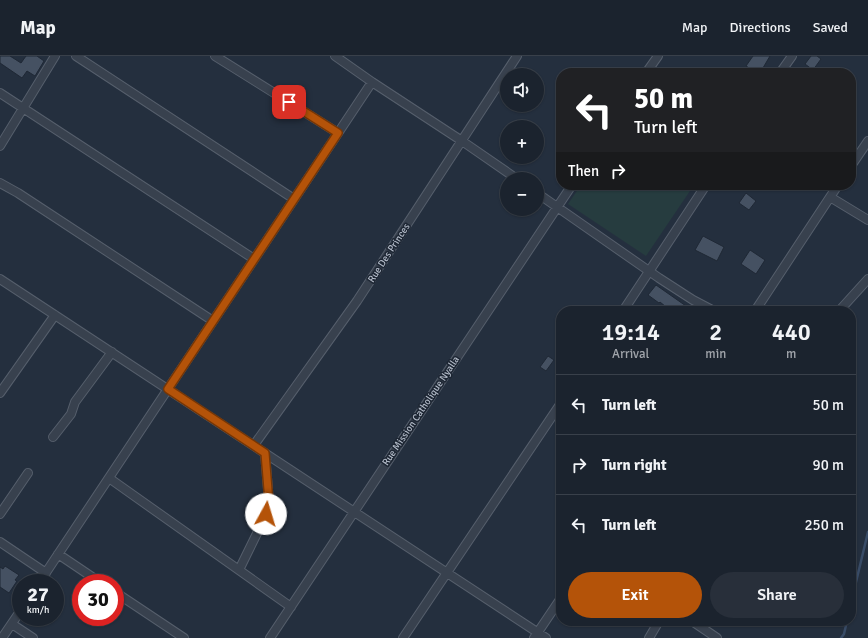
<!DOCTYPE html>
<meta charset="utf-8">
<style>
:root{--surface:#1b232e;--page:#282f3a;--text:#f1f3f6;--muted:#a0a4aa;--line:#39404a;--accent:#b45309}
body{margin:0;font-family:Signika,sans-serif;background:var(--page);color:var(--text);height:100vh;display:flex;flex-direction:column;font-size:15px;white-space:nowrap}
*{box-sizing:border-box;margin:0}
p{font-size:13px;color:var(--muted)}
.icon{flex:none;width:22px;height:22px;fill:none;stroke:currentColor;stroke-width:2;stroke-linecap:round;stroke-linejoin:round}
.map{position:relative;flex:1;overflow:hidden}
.sheet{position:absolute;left:556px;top:250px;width:300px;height:320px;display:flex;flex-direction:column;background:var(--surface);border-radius:16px;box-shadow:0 1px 3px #0004,0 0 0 1px var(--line)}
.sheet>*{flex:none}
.hud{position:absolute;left:556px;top:12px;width:300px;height:122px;border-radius:16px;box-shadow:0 1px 3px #0004,0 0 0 1px var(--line);background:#202124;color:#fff;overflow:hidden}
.fabs{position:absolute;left:500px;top:12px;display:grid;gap:8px}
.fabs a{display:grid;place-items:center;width:44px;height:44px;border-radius:50%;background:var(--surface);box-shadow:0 1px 3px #0004,0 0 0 1px var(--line);font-size:20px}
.speed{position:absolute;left:12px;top:518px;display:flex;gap:8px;font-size:20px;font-weight:700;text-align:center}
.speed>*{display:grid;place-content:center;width:52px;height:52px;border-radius:50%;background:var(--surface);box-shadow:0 1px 3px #0004,0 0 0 1px var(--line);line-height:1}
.speed small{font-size:10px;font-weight:400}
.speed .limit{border:6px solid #d22;background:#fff;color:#111}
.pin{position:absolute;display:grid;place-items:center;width:34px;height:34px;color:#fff;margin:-17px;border-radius:8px;box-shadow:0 2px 6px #0006}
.me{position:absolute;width:44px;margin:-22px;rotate:6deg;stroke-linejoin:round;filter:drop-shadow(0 0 3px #0008)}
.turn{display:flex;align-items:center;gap:14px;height:84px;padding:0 12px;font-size:18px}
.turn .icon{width:52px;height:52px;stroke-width:2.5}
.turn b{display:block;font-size:28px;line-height:34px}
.then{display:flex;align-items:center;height:38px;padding:0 12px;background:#0003;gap:8px;font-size:15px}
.eta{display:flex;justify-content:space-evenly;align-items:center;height:68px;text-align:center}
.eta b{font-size:24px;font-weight:600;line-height:28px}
.cta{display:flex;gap:8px;margin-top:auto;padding:8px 12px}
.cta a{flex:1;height:46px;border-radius:24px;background:var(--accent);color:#fff;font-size:16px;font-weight:600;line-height:46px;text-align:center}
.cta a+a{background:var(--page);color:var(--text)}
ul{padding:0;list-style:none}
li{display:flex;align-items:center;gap:12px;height:60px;padding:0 12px;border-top:1px solid var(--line)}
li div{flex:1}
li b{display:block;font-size:15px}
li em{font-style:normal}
header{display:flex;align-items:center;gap:24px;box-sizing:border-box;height:56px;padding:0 20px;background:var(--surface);border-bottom:1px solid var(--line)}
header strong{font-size:19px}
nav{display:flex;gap:22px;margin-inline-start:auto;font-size:14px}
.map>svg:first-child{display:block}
.green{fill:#263c3f}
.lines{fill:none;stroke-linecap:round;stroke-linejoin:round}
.stream{stroke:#394c67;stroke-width:2.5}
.building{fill:#455162;stroke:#1f2835}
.street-casing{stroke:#565f6c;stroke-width:10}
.street{stroke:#38414e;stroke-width:8}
.route-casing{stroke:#753606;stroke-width:10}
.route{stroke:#b45309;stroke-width:7}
.labels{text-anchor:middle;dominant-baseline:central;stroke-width:3;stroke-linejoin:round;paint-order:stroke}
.street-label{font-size:10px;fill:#b4bcc9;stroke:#1d2633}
</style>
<header>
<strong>Map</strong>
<nav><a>Map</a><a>Directions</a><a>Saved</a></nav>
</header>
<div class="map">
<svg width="868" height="582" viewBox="0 0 868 582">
<rect width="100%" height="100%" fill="#242f3e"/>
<path class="green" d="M581,129H694L646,200L568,148Z"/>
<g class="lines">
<path class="stream" d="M851,547L868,476
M841,582L844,578L847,565"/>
</g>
<path class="building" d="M0,0H10L21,7L26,0H37L44,5L35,20L27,15L22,22L0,7Z
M753,0H770L760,17H757L746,10Z
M811,0H817L821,3L813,14L805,8Z
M746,137L756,145L749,154L739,147Z
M703,180L724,191L717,205L695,194Z
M750,194L765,204L756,218L741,208Z
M656,229L686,250L682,255H671L660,246L659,247L648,239Z
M548,300L554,304L546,315L540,311Z
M5,510L19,519L15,524L17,525L9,537L0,531V511L3,513Z"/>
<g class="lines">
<defs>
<path id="street" d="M76,0L294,143
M215,0L338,77
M335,0L372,26L462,85L517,123
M646,17L658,0
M780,17L792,0
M0,37L254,203
M0,90L55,0
M851,110L868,85
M0,127L18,137L213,265
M537,137L659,222L693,244L714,255
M830,141L868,164
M0,223L546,582
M623,255L706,129
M755,255L838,129
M839,255L868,223
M0,337L55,259
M53,381L71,358L75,346L112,296
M254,389L357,245L517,0
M851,408H852
M109,422L291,551
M0,458L28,417
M0,486L46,517
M58,498L101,527
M239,514L266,459L269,446L265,397
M39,527L372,26
M115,536L184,582
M692,565L717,582
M12,568L33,582
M2,582L21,554
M270,582L572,129
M403,582L561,347
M534,582L561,542
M649,582L659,565"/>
</defs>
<use href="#street" class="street-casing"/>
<use href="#street" class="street"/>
</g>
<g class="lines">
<defs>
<path id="route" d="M266,458L269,446L265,397L168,333L338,77L289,46"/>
</defs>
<use href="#route" class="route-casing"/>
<use href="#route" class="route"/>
</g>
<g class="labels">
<g class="street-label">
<text transform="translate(389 197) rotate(-57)">Rue Des Princes</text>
<text transform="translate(421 355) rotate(-56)">Rue Mission Catholique Nyalla</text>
</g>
</g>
</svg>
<div class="fabs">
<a><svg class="icon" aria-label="sound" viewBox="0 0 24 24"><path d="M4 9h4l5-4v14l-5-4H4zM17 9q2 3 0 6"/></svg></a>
<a>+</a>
<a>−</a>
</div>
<div class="speed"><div>27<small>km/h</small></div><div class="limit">30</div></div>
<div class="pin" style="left:289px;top:46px;background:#d93025"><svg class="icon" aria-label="arrive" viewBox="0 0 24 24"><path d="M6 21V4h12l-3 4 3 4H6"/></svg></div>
<svg class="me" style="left:266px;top:458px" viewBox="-20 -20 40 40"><circle r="19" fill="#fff"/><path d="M0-13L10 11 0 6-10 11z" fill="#b45309"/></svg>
<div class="hud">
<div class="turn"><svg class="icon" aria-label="left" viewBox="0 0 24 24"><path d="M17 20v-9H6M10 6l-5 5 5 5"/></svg><div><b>50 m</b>Turn left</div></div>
<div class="then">Then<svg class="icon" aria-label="right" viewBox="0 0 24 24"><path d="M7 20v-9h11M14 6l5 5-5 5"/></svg></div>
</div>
<section class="sheet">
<div class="eta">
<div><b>19:14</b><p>Arrival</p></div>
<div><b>2</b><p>min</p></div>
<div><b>440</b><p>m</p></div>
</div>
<ul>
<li><svg class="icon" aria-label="left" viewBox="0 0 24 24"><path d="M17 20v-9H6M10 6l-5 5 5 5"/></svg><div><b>Turn left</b></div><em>50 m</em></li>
<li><svg class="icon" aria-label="right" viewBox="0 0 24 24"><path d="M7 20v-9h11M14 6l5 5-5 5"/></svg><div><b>Turn right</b></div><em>90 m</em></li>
<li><svg class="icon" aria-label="left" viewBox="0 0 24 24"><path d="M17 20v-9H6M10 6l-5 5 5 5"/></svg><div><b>Turn left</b></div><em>250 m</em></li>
</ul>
<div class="cta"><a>Exit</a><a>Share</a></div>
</section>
</div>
